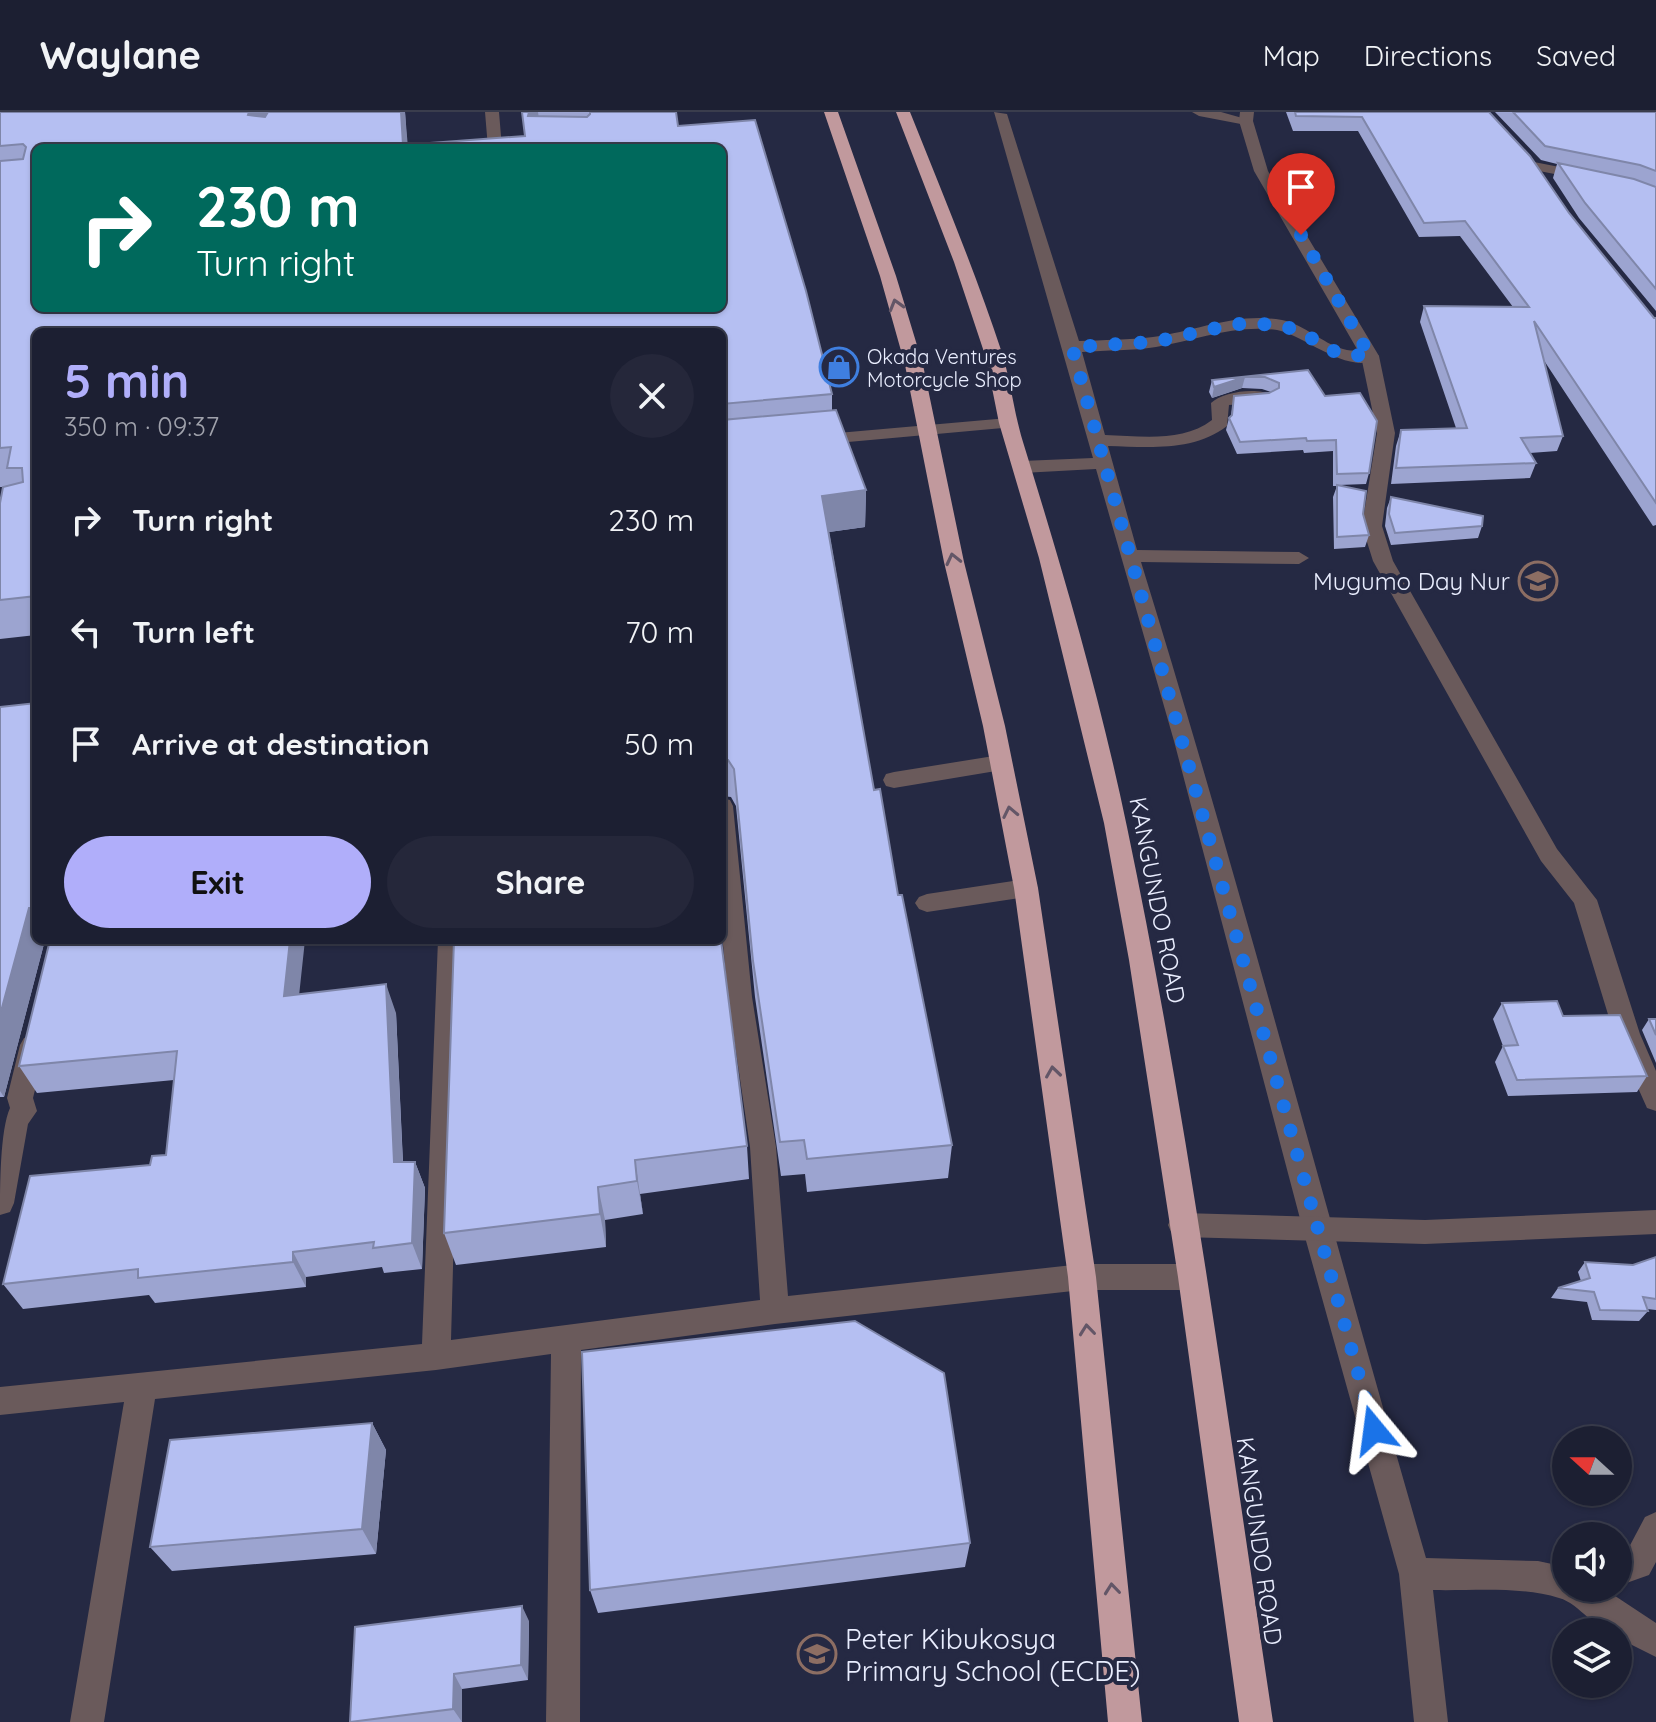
<!DOCTYPE html>
<meta charset="utf-8">
<style>
:root{--surface:#1c1f32;--page:#25273a;--text:#f1f3f6;--muted:#a0a2ac;--line:#3a3d4d;--accent:#b0aefa}
body{margin:0;font-family:Quicksand,sans-serif;background:var(--page);color:var(--text);height:100vh;display:flex;flex-direction:column;font-size:30px;white-space:nowrap}
*{box-sizing:border-box;margin:0}
p{font-size:26px;color:var(--muted)}
.icon{flex:none;width:44px;height:44px;fill:none;stroke:currentColor;stroke-width:2;stroke-linecap:round;stroke-linejoin:round}
.map{position:relative;flex:1;overflow:hidden}
.panel{position:absolute;left:32px;top:216px;width:694px;height:616px;display:flex;flex-direction:column;background:var(--surface);border-radius:12px;box-shadow:0 2px 6px #0004,0 0 0 2px var(--line)}
.panel>*{flex:none}
.guide{position:absolute;left:32px;top:32px;width:694px;height:168px;border-radius:12px;box-shadow:0 2px 6px #0004,0 0 0 2px var(--line);background:#00695c;color:#fff;overflow:hidden}
.needle{width:52px;rotate:291deg}
.fabs{position:absolute;left:1552px;top:1314px;display:grid;gap:16px}
.fabs a{display:grid;place-items:center;width:80px;height:80px;border-radius:50%;background:var(--surface);box-shadow:0 2px 6px #0004,0 0 0 2px var(--line);font-size:40px}
.pin{position:absolute;display:grid;place-items:center;width:68px;height:68px;color:#fff;margin:-82px -34px;border-radius:50% 50% 50% 0;rotate:-45deg;box-shadow:0 0 8px #0007}
.pin .icon{rotate:45deg}
.me{position:absolute;width:88px;margin:-44px;rotate:344deg;stroke-linejoin:round;filter:drop-shadow(0 0 6px #0008)}
.turn{display:flex;align-items:center;gap:28px;height:168px;padding:0 32px;font-size:36px}
.turn .icon{width:104px;height:104px;stroke-width:2.5}
.turn b{display:block;font-size:56px;line-height:68px}
.round{display:grid;place-items:center;flex:none;width:84px;height:84px;border-radius:42px;background:var(--page)}
.headline{display:flex;align-items:center;justify-content:space-between;height:136px;padding:0 32px}
h1{font-size:48px;font-weight:700;line-height:60px;color:var(--accent)}
.cta{display:flex;gap:16px;margin-top:auto;padding:16px 32px}
.cta a{flex:1;height:92px;border-radius:48px;background:var(--accent);color:#111;font-size:32px;font-weight:700;line-height:92px;text-align:center}
.cta a+a{background:var(--page);color:var(--text)}
ul{padding:0;list-style:none}
li{display:flex;align-items:center;gap:24px;height:112px;padding:0 32px}
li div{flex:1}
li b{display:block;font-size:30px}
li em{font-style:normal}
header{display:flex;align-items:center;gap:48px;box-sizing:border-box;height:112px;padding:0 40px;background:var(--surface);border-bottom:2px solid var(--line)}
header strong{font-size:38px}
nav{display:flex;gap:44px;margin-inline-start:auto;font-size:28px}
.map>svg:first-child{display:block}
.lines{fill:none;stroke-linecap:round;stroke-linejoin:round}
.lane{fill:#6a5a5b;fill-rule:evenodd}
.street{fill:#6a5a5b;fill-rule:evenodd}
.highway{fill:#c1999d;fill-rule:evenodd}
.wall{fill:#9ca4d0}
.shaded-wall{fill:#7f86a9}
.building{fill:#b5bff2;stroke:#7f86a9;stroke-width:2;fill-rule:evenodd}
.oneway{stroke:#635667}
.route{stroke:#1a73e8;stroke-width:14;stroke-dasharray:0 25.2}
.labels{text-anchor:middle;dominant-baseline:central;stroke-width:8;stroke-linejoin:round;paint-order:stroke}
.far-poi-label{font-size:20px;fill:#e9edfe;stroke:#252943;text-anchor:start}
.poi-label{font-size:24px;fill:#e9edfe;stroke:#252943;text-anchor:end}
.street-label{font-size:24px;fill:#e9edfe;stroke:#252943}
.near-poi-label{font-size:28px;fill:#e9edfe;stroke:#252943;text-anchor:start}
</style>
<header>
<strong>Waylane</strong>
<nav><a>Map</a><a>Directions</a><a>Saved</a></nav>
</header>
<div class="map">
<svg width="1656" height="1610" viewBox="0 0 1656 1610">
<rect width="100%" height="100%" fill="#252943"/>
<g class="lines">
<path class="lane" d="M485,0H499L502,36H488Z
M994,0L1007,2L1079,229C1103,228 1129,228 1153,225C1197,219 1237,200 1282,208C1305,213 1322,231 1343,237C1356,241 1369,235 1379,244C1354,268 1303,222 1277,218C1235,212 1196,228 1156,235C1132,239 1106,238 1082,240L1105,323C1140,324 1182,331 1212,308L1211,291C1223,279 1262,274 1275,285L1266,290L1229,293L1227,314C1193,340 1149,335 1108,334L1137,438L1299,440L1309,446L1299,452L1141,450C1243,780 1330,1115 1426,1446L1538,1449L1566,1455V1476H1603L1656,1511V1545L1618,1526V1520C1594,1520 1581,1492 1559,1486C1520,1474 1473,1479 1433,1478L1448,1610H1414L1399,1462L1303,1118L1174,629L1096,357L1022,361L1013,355L1022,349L1093,346Z
M1192,0H1221L1253,9L1246,13L1199,4Z
M1008,306L1017,311L1014,315L815,333L806,328L815,323Z
M1000,643L1008,645L1011,651L1008,657L894,676L886,674L883,668L886,662L894,660Z
M1026,767L1034,770L1038,776L1034,782L1026,785L927,800L919,797L915,791L919,785L927,782Z
M1656,1400V1450L1649,1463L1618,1474V1442L1627,1439L1645,1405Z"/>
<path class="street" d="M1240,0H1254L1253,9L1268,59L1379,244L1395,321L1382,414L1393,449L1557,737L1597,788L1640,922L1656,959V999L1647,996L1614,922L1574,791L1541,749L1373,449L1362,414L1377,321L1361,244L1254,59L1239,9Z
M1534,50L1585,60L1592,64L1585,68L1529,57L1527,54Z
M722,686L730,688L733,694L752,885L776,1035L788,1184L1082,1152H1192L1202,1156L1206,1165L1202,1174L1192,1178H1082L775,1212L581,1238L580,1610H546L551,1242L436,1258L155,1287L104,1610H70L124,1290L0,1303V1275L422,1232L438,828H462L451,1228L760,1188L750,1035L728,885L722,822Z
M33,923L42,926L46,933L33,986L37,999L28,1012L14,1091L10,1100L0,1103C0,1075 0,1018 10,996L7,986L20,933L24,926Z
M1656,1098V1122L1425,1132L1182,1125L1172,1122L1168,1113L1172,1104L1182,1101L1425,1108Z"/>
<path class="highway" d="M824,0H838L896,164L923,253L964,450L1005,614L1038,776L1096,1165L1142,1610H1108L1068,1165L1014,776L983,614L944,450L905,253L880,164Z
M896,0H910C942,80 975,159 1002,241C1011,270 1014,301 1023,330C1062,456 1100,585 1127,715C1189,1011 1228,1312 1273,1610H1239L1178,1165L1129,848L1104,711L1039,446L999,311L986,246L954,150Z"/>
</g>
<path class="wall" d="M0,0H405L407,33L525,24L522,0H676L678,14L832,282V298L866,378L865,415L829,420L874,678L952,1033L948,1066L807,1080L805,1062L781,1064L755,885L736,694L731,685L722,684V220H36V523L0,527V391L3,375H0Z
M1286,0H1489L1569,101L1654,206H1656V413L1653,414L1543,247L1563,324L1557,339L1530,341L1536,351L1530,366L1391,372L1396,334L1401,318L1456,316L1420,210L1424,194L1513,195L1460,124L1419,125L1358,19H1293Z
M1495,0H1656V199L1579,106L1553,66L1557,52L1541,48Z
M1308,258L1369,361L1366,372L1339,373L1363,402L1369,423L1365,435L1334,437L1333,385L1337,374H1333V339L1304,341L1303,338L1237,342L1226,318L1229,306L1231,304L1234,284L1271,280L1262,277L1242,276L1212,286L1209,280L1212,268Z
M1391,385L1482,414L1478,426L1391,433L1385,414L1387,396Z
M36,591V828H45L4,985H0V595Z
M454,828L747,1034L749,1067L640,1082L643,1102L605,1108L606,1135L456,1153L444,1121Z
M299,882L396,901L403,1050H415L425,1076L422,1157L384,1161L382,1155L306,1165V1175L155,1191L149,1183L23,1197L3,1172L150,1053L166,1043L174,968L37,981L19,954Z
M1502,891L1563,904L1647,964L1637,980L1508,984L1495,950L1503,934L1493,907Z
M1649,907H1656V951L1642,918Z
M1656,1145V1198L1647,1197L1648,1199L1639,1209L1592,1208L1587,1190L1551,1186L1558,1176L1581,1169L1578,1160L1585,1150L1633,1153Z
M372,1311L386,1338L376,1442L172,1459L150,1435Z
M970,1431L965,1455L598,1501L590,1478Z
M529,1509L528,1568L462,1577V1610H350Z"/>
<path class="shaded-wall" d="M249,0H267L269,8L248,3Z
M401,0H405L408,36H403Z
M529,0H538L542,29L528,4Z
M1245,265L1242,276L1212,286L1214,275Z
M866,378L865,415L822,421V384Z
M29,796L36,808V828H45L4,985L0,979V903Z
M290,828H305L296,912L284,884Z
M386,872L396,901L404,1076L394,1050Z
M635,1048L640,1082L643,1102L637,1069Z
M415,1050L425,1076L422,1157L412,1131Z
M598,1075L605,1108L606,1135L600,1102Z
M293,1140L306,1165V1175L293,1150Z
M372,1311L386,1338L376,1442L362,1417Z
M522,1494L529,1509L528,1568L521,1553Z
M454,1562L462,1577V1610L453,1597Z"/>
<path class="building" d="M0,0H249L248,3L265,5L268,0H401L403,33L525,24L522,0H529L528,4L587,5L590,2V0H676L678,14L755,8L806,179L832,282L722,292V220H36V484L0,488V391L3,375L23,370L22,356H7L11,335L0,336V49L23,47L26,35L23,32L0,34ZM36,36H722V196H36Z
M1295,0H1489L1530,44L1569,101L1654,206H1656V391L1534,209L1563,324L1521,326L1536,351L1396,356L1401,318L1467,316L1424,194L1529,195L1465,109L1424,111L1362,5L1296,4Z
M1513,0H1656V59L1640,53L1545,34Z
M1558,51L1634,67L1656,75V177L1585,91Z
M1308,258L1325,284L1360,281L1377,309L1369,361L1337,362L1336,328L1307,329L1306,326L1240,330L1229,306L1232,303L1234,284L1269,281L1279,276V271L1265,265H1245L1214,275L1212,268Z
M836,298L866,378L822,384L874,678L880,677L898,783H902L952,1033L807,1047L804,1028L780,1030L753,849L734,657L728,648L722,647V308Z
M1337,373L1366,379L1363,402L1369,423L1337,425Z
M1391,385L1483,404L1482,414L1395,421L1389,402Z
M36,591V796H29L0,903V595Z
M50,828H290L284,884L386,872L394,1050H415L412,1131L373,1136L374,1130L293,1140V1150L138,1166V1157L3,1172L30,1064L150,1053L152,1044L166,1043L177,939L19,954Z
M454,828H721L747,1034L635,1048L637,1069L598,1075L600,1102L444,1121Z
M1557,889L1563,904L1620,903L1647,964L1517,968L1503,934L1518,933L1502,891Z
M1649,907H1656V923Z
M1656,1145V1187L1643,1185L1648,1199L1600,1198L1594,1180L1558,1176L1590,1166L1585,1150L1633,1153Z
M855,1209L944,1261L970,1431L590,1478L582,1240Z
M372,1311L362,1417L150,1435L170,1328Z
M522,1494L521,1553L454,1562L453,1597L350,1610L355,1515Z"/>
<defs><path id="oneway-chevron" d="M-2-3.5L2.5 0L-2 3.5" fill="none" stroke-width="1.6" stroke-linecap="round" stroke-linejoin="round" transform="scale(2)"/></defs>
<g class="oneway">
<use href="#oneway-chevron" transform="translate(896 193) rotate(-106)"/>
<use href="#oneway-chevron" transform="translate(953 447) rotate(-103)"/>
<use href="#oneway-chevron" transform="translate(1010 700) rotate(-102)"/>
<use href="#oneway-chevron" transform="translate(1053 960) rotate(-98)"/>
<use href="#oneway-chevron" transform="translate(1087 1218) rotate(-96)"/>
<use href="#oneway-chevron" transform="translate(1112 1477) rotate(-96)"/>
</g>
<g class="lines">
<path class="route" d="M1301,123L1370,244L1339,242L1299,219L1280,213L1260,212H1235L1154,230L1072,235L1374,1318"/>
</g>
<defs>
<symbol id="shop-ring" viewBox="-11 -11 22 22"><circle r="9.5" fill="#252943" stroke="#3f7fe0" stroke-width="1.5"/><path d="M-5-2.5h2.3a2.7 3.5 0 0 1 5.4 0H5L5.5 6h-11ZM-1.5-2.5h3a1.5 2.3 0 0 0-3 0Z" fill="#3f7fe0"/></symbol>
<symbol id="school-ring" viewBox="-11 -11 22 22"><circle r="9.5" fill="#252943" stroke="#8d6e63" stroke-width="1.5"/><path d="M0-5L7-2L0 1L-7-2ZM-4 1L0 2.5L4 1V4Q0 6-4 4Z" fill="#8d6e63"/></symbol>
</defs>
<g fill-rule="evenodd">
<use href="#shop-ring" x="817" y="233" width="44" height="44"/>
<use href="#school-ring" x="1516" y="447" width="44" height="44"/>
<use href="#school-ring" x="795" y="1520" width="44" height="44"/>
</g>
<g class="labels">
<g class="far-poi-label">
<text x="867" y="244">Okada Ventures<tspan x="867" dy="23">Motorcycle Shop</tspan></text>
</g>
<g class="poi-label">
<text x="1510" y="469">Mugumo Day Nur</text>
</g>
<g class="street-label">
<text transform="translate(1158 788) rotate(79)">KANGUNDO ROAD</text>
<text transform="translate(1260 1429) rotate(82)">KANGUNDO ROAD</text>
</g>
<g class="near-poi-label">
<text x="845" y="1526">Peter Kibukosya<tspan x="845" dy="32">Primary School (ECDE)</tspan></text>
</g>
</g>
</svg>
<div class="fabs">
<a><svg class="needle" viewBox="-14 -14 28 28"><path d="M0-13l5 13h-10z" fill="#e53935"/><path d="M0 13l5-13h-10z" fill="#a0a2ac"/></svg></a>
<a><svg class="icon" aria-label="sound" viewBox="0 0 24 24"><path d="M4 9h4l5-4v14l-5-4H4zM17 9q2 3 0 6"/></svg></a>
<a><svg class="icon" aria-label="layers" viewBox="0 0 24 24"><path d="M12 4l9 5-9 5-9-5zM3 14l9 5 9-5"/></svg></a>
</div>
<div class="pin" style="left:1301px;top:123px;background:#d93025"><svg class="icon" aria-label="arrive" viewBox="0 0 24 24"><path d="M6 21V4h12l-3 4 3 4H6"/></svg></div>
<svg class="me" style="left:1374px;top:1318px" viewBox="-20 -20 40 40"><path d="M0-17L14 15 0 8-14 15z" fill="#1a73e8" stroke="#fff" stroke-width="4"/></svg>
<div class="guide">
<div class="turn"><svg class="icon" aria-label="right" viewBox="0 0 24 24"><path d="M7 20v-9h11M14 6l5 5-5 5"/></svg><div><b>230 m</b>Turn right</div></div>
</div>
<section class="panel">
<div class="headline"><div><h1>5 min</h1><p>350 m · 09:37</p></div><a class="round"><svg class="icon" aria-label="close" viewBox="0 0 24 24"><path d="M6 6l12 12M18 6L6 18"/></svg></a></div>
<ul>
<li><svg class="icon" aria-label="right" viewBox="0 0 24 24"><path d="M7 20v-9h11M14 6l5 5-5 5"/></svg><div><b>Turn right</b></div><em>230 m</em></li>
<li><svg class="icon" aria-label="left" viewBox="0 0 24 24"><path d="M17 20v-9H6M10 6l-5 5 5 5"/></svg><div><b>Turn left</b></div><em>70 m</em></li>
<li><svg class="icon" aria-label="arrive" viewBox="0 0 24 24"><path d="M6 21V4h12l-3 4 3 4H6"/></svg><div><b>Arrive at destination</b></div><em>50 m</em></li>
</ul>
<div class="cta"><a>Exit</a><a>Share</a></div>
</section>
</div>
